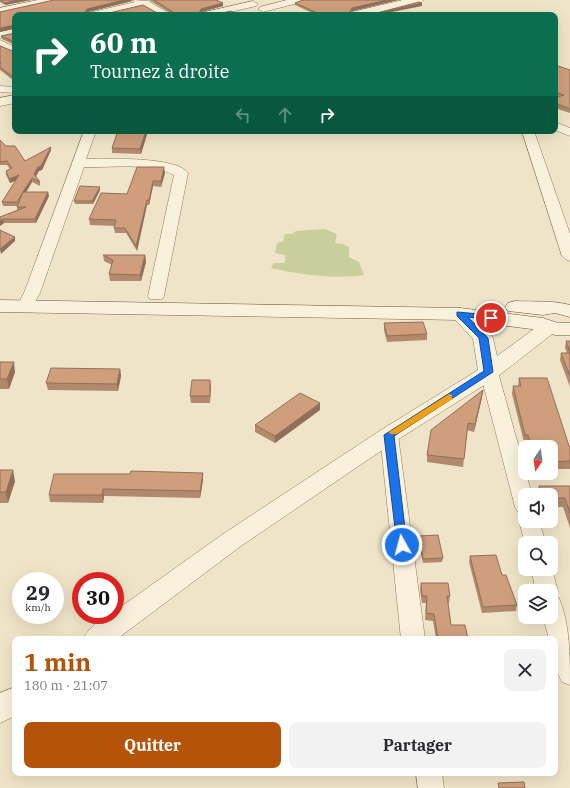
<!DOCTYPE html>
<html lang="fr">
<meta charset="utf-8">
<style>
:root{--surface:#fff;--page:#f2f2f3;--text:#2b2b33;--muted:#7c7c81;--accent:#b45309}
body{margin:0;font-family:"IBM Plex Serif",serif;background:var(--page);color:var(--text);height:100vh;display:flex;flex-direction:column;font-size:15px;white-space:nowrap}
*{box-sizing:border-box;margin:0}
p{font-size:13px;color:var(--muted)}
.icon{flex:none;width:22px;height:22px;fill:none;stroke:currentColor;stroke-width:2;stroke-linecap:round;stroke-linejoin:round}
.map{position:relative;flex:1;overflow:hidden}
.details{position:absolute;left:12px;top:636px;width:546px;height:140px;display:flex;flex-direction:column;background:var(--surface);border-radius:8px;box-shadow:0 4px 16px #0002}
.details>*{flex:none}
.banner{position:absolute;left:12px;top:12px;width:546px;height:122px;border-radius:8px;box-shadow:0 4px 16px #0002;background:#0b6e4f;color:#fff;overflow:hidden}
.needle{width:26px;rotate:193deg}
.tools{position:absolute;left:518px;top:440px;display:grid;gap:8px}
.tools a{display:grid;place-items:center;width:40px;height:40px;border-radius:8px;background:var(--surface);box-shadow:0 4px 16px #0002;font-size:20px}
.speed{position:absolute;left:12px;top:572px;display:flex;gap:8px;font-size:20px;font-weight:700;text-align:center}
.speed>*{display:grid;place-content:center;width:52px;height:52px;border-radius:50%;background:var(--surface);box-shadow:0 4px 16px #0002;line-height:1}
.speed small{font-size:10px;font-weight:400}
.speed .limit{border:6px solid #d22;background:#fff;color:#111}
.pin{position:absolute;display:grid;place-items:center;width:34px;height:34px;color:#fff;margin:-17px;border:2px solid #fff;border-radius:50%;box-shadow:0 1px 4px #0007}
.me{position:absolute;width:44px;margin:-22px;rotate:353deg;stroke-linejoin:round;filter:drop-shadow(0 0 3px #0008)}
.turn{display:flex;align-items:center;gap:14px;height:84px;padding:0 12px;font-size:18px}
.turn .icon{width:52px;height:52px;stroke-width:2.5}
.turn b{display:block;font-size:28px;line-height:34px}
.lanes{display:flex;align-items:center;height:38px;padding:0 12px;background:#0003;justify-content:center;gap:20px;direction:ltr}
.lanes .off{opacity:.35}
.round{display:grid;place-items:center;flex:none;width:42px;height:42px;border-radius:8px;background:var(--page)}
.overview{display:flex;align-items:center;justify-content:space-between;height:68px;padding:0 12px}
h1{font-size:24px;font-weight:800;line-height:30px;color:var(--accent)}
.action{display:flex;gap:8px;margin-top:auto;padding:8px 12px}
.action a{flex:1;height:46px;border-radius:8px;background:var(--accent);color:#fff;font-size:16px;font-weight:800;line-height:46px;text-align:center}
.action a+a{background:var(--page);color:var(--text)}
.map>svg:first-child{display:block}
.green{fill:#c9cf9b}
.lines{fill:none;stroke-linecap:round;stroke-linejoin:round}
.minor-casing{stroke:#8d765c;stroke-width:1}
.tertiary-casing{stroke:#8d765c;stroke-width:1}
.secondary-casing{stroke:#6f573f;stroke-width:1}
.minor{fill:#faf1dc;fill-rule:evenodd}
.tertiary{fill:#faf1dc;fill-rule:evenodd}
.secondary{fill:#faf1dc;fill-rule:evenodd}
.wall{fill:#b2896c}
.shaded-wall{fill:#916f58}
.building{fill:#cf9f7d;stroke:#916f58}
.route{fill:#1a73e8;stroke:#114b97}
.slow{fill:#f59e0b}
</style>
<div class="map">
<svg width="570" height="788" viewBox="0 0 570 788">
<rect width="100%" height="100%" fill="#f0e4c8"/>
<path class="green" d="M325,229L337,234L335,243L343,244L349,247V257L359,262L364,275C333,279 302,275 271,268L274,263H285V255L275,253L277,243L283,241L285,234H292L296,231Z"/>
<g class="lines">
<defs>
<path id="minor" d="M38,0H56L54,2L0,14V8Z
M133,0L148,1L172,15H159L143,6L105,15H87L88,13L135,2Z
M287,0H304L302,2L263,12L258,9L260,7Z
M253,1L258,4L256,6L218,15H200L201,13Z
M15,29V35L0,38V32Z
M0,40L15,47V54L0,47Z
M0,86L15,87V93L0,92Z
M555,122L570,128V136L555,130Z
M84,131H96L86,159C107,159 176,156 188,173L164,296L162,299H150L148,296L174,175C150,162 110,168 84,167L40,293L31,309L25,311L19,309L17,306L24,293Z
M522,131H534L570,234V261L565,259L562,256Z
M489,367L495,368L498,372L532,495H525V514L518,512L515,507L480,372L483,368Z
M389,429L396,431L398,435L425,639H401L380,435L382,431Z
M525,515V521H539L546,543L525,544L519,521L522,516Z
M551,566L558,591L555,597L559,598C570,624 570,656 570,685L562,682C554,668 555,654 555,639H549L543,617H551V591H536L531,569H551Z
M416,773H442L444,788H418Z"/>
<path id="tertiary" d="M403,0H424L422,2L371,15H350L352,12Z
M15,95V103L0,106V98Z
M460,308L467,310L490,334L493,338L497,356L542,323L549,321L556,323L559,327L556,331L497,377L397,440L241,546L117,639H83C88,629 103,615 115,615V611L223,534L381,430L478,370L473,339L450,314L453,310Z
M15,687V716L0,723V693Z"/>
<path id="secondary" d="M0,300L460,308L543,318L558,323H570V335H555L539,330L460,320L0,312Z
M515,301C534,302 552,300 570,305V317L555,313L543,315L508,311L505,307L508,303Z"/>
</defs>
<use href="#minor" class="minor-casing"/>
<use href="#tertiary" class="tertiary-casing"/>
<use href="#secondary" class="secondary-casing"/>
<use href="#minor" class="minor"/>
<use href="#tertiary" class="tertiary"/>
<use href="#secondary" class="secondary"/>
</g>
<path class="wall" d="M0,0H31L5,5L0,2Z
M54,0H132V1L88,12H87L105,14L143,5L159,14H172L149,0H216L223,3V6L201,12L200,13L218,14L231,11L239,15H15V28L0,32V12Z
M303,0H398L352,11L350,13L375,15H317L295,5V3Z
M15,33V45L2,39L1,36Z
M0,46L15,52V79L13,80L0,70Z
M555,65L570,70V113L555,108V98L557,97H555Z
M118,131H148L141,154L112,153V148Z
M0,140L6,146L25,161L51,150L42,170L39,171L36,176L40,182V186L32,182L26,192L49,196L36,223H4L0,226V217L17,210V206H3L2,202L16,180L10,183L6,175V171L10,169L7,165H0Z
M165,173L161,187L153,186L149,205H147L137,251L126,233H115L114,228L115,226L90,225L89,219L127,194Z
M100,190L93,204H75L74,201Z
M103,255H145L146,262L141,281H110L109,274L112,265L104,261Z
M384,323L427,334V340L387,342L384,330Z
M566,341H570V387L560,360L561,353H567L565,348Z
M0,362L15,372L9,389H0Z
M120,369L121,376L118,391L48,390L46,383Z
M519,378L569,446H570V469H551V447H528L527,442H524L512,394L513,386H518Z
M210,380V403H191L190,396Z
M483,390L482,397L474,432L467,430L463,467L427,462V455Z
M320,410L275,443L255,432V425Z
M0,470L15,481L8,503H0Z
M203,473V480L200,498L104,496L103,503L50,502L49,495L130,474Z
M539,486L542,495H537Z
M570,486V528L563,507H551V495Z
M419,536L443,558L442,562L423,563L418,540Z
M470,556L502,575L517,605L516,611L482,613L469,562Z
M421,583L450,596L449,603H448L451,625L468,639H436L433,621L425,620L426,603H422L420,590Z"/>
<path class="shaded-wall" d="M17,0H31L5,5V3Z
M124,0H132V1L88,12L86,15L85,12L87,9Z
M387,0H398L352,11L349,15V13L352,8Z
M223,3V6L201,12L199,15V13L201,9Z
M422,3V6L377,15V13Z
M15,25V28L0,32V28Z
M12,76H15V79L13,80Z
M146,131H148L141,154L140,149Z
M51,147V150L42,170L39,171L35,178L34,174Z
M164,167L165,173L161,187V181Z
M19,175L20,179L10,183L9,179Z
M32,178V182L24,196L23,192Z
M153,181V186L149,205V200Z
M100,187V190L93,204L92,201Z
M48,192L49,196L36,223L35,219Z
M147,200V205L137,251L136,246Z
M3,219L4,223L0,226V221Z
M15,237V241L1,254L0,249Z
M145,255L146,262L141,281L140,275Z
M14,362L15,372L9,389L7,379Z
M120,369L121,376L118,391L117,384Z
M210,380L211,387L210,403Z
M483,390L482,397L474,432L475,424Z
M320,403V410L275,443V436Z
M13,470L15,481L8,503L6,492Z
M203,473V480L200,498V491Z
M103,489L104,496L103,503L102,495Z"/>
<path class="building" d="M1,0H17L5,3Z
M54,0H124L87,9L85,12L105,14L143,5L159,14H172L173,12L154,0H216L223,3L201,9L199,13L218,14L231,11L239,15H15V25L0,28V12Z
M303,0H387L352,8L349,13L372,14L375,15H322L295,3Z
M419,2L422,3L377,13Z
M15,33V42L1,36Z
M0,46L15,52V76H12L0,67V65L1,63H0Z
M555,65L570,70V109L555,103V98L564,95L555,92Z
M118,131H146L140,149L112,148Z
M0,140L6,146H15L25,161L51,147L41,166L38,167L34,174L40,182L32,178L23,192H48L35,219H3L0,221V217L26,207H17L23,192L17,202H2L19,175L9,179L6,171L12,168L7,161L0,162Z
M137,167H164L161,181H153L149,200H147L136,246L125,228H114L116,220L89,219L101,193L127,194Z
M80,186L100,187L92,201H74Z
M0,230L15,237L0,249Z
M103,255H145L140,275L109,274L113,260Z
M423,322L427,334L387,336L384,323Z
M566,341H570V352Z
M561,353H570V376Z
M0,362H14L7,379H0Z
M51,368L120,369L117,384L46,383Z
M519,378H547L569,446H570V461L551,462V447H532L528,435H525L513,386H521Z
M192,380H210V396H190Z
M483,390L475,424L468,423L464,459L427,455L431,430Z
M300,393L320,403L275,436L255,425Z
M0,470H13L6,492H0Z
M131,471L203,473L200,491L103,489L102,495H49L54,474H130Z
M539,486H570V513L565,498H551V495H542Z
M438,535L443,558L423,559L419,536Z
M496,555L502,575H506L517,605L483,607L470,556Z
M421,583H448L450,596H447L451,625H465L468,639H438L434,614L426,613L427,596H422Z
M524,782L525,788H499L498,783Z"/>
<path class="route" d="M457,312L491,315L495,318L491,320L468,317L488,338L493,372L394,436L407,545L402,549L397,545L384,435L484,371L479,338L457,316Z"/>
<path class="slow" d="M449,394L452,395V399L397,434H390L389,432Z"/>
</svg>
<div class="tools">
<a><svg class="needle" viewBox="-14 -14 28 28"><path d="M0-13l5 13h-10z" fill="#e53935"/><path d="M0 13l5-13h-10z" fill="#7c7c81"/></svg></a>
<a><svg class="icon" aria-label="sound" viewBox="0 0 24 24"><path d="M4 9h4l5-4v14l-5-4H4zM17 9q2 3 0 6"/></svg></a>
<a><svg class="icon" aria-label="search" viewBox="0 0 24 24"><circle cx="10" cy="10" r="6"/><path d="M15 15l6 6"/></svg></a>
<a><svg class="icon" aria-label="layers" viewBox="0 0 24 24"><path d="M12 4l9 5-9 5-9-5zM3 14l9 5 9-5"/></svg></a>
</div>
<div class="speed"><div>29<small>km/h</small></div><div class="limit">30</div></div>
<div class="pin" style="left:491px;top:318px;background:#d93025"><svg class="icon" aria-label="arrive" viewBox="0 0 24 24"><path d="M6 21V4h12l-3 4 3 4H6"/></svg></div>
<svg class="me" style="left:402px;top:545px" viewBox="-20 -20 40 40"><circle r="17" fill="#1a73e8" stroke="#fff" stroke-width="3"/><path d="M0-11L8 9 0 5-8 9z" fill="#fff"/></svg>
<div class="banner">
<div class="turn"><svg class="icon" aria-label="right" viewBox="0 0 24 24"><path d="M7 20v-9h11M14 6l5 5-5 5"/></svg><div><b>60 m</b>Tournez à droite</div></div>
<div class="lanes"><svg class="icon off" aria-label="left" viewBox="0 0 24 24"><path d="M17 20v-9H6M10 6l-5 5 5 5"/></svg><svg class="icon off" aria-label="ahead" viewBox="0 0 24 24"><path d="M12 20V5M6 11l6-6 6 6"/></svg><svg class="icon" aria-label="right" viewBox="0 0 24 24"><path d="M7 20v-9h11M14 6l5 5-5 5"/></svg></div>
</div>
<section class="details">
<div class="overview"><div><h1>1 min</h1><p>180 m · 21:07</p></div><a class="round"><svg class="icon" aria-label="close" viewBox="0 0 24 24"><path d="M6 6l12 12M18 6L6 18"/></svg></a></div>
<div class="action"><a>Quitter</a><a>Partager</a></div>
</section>
</div>
